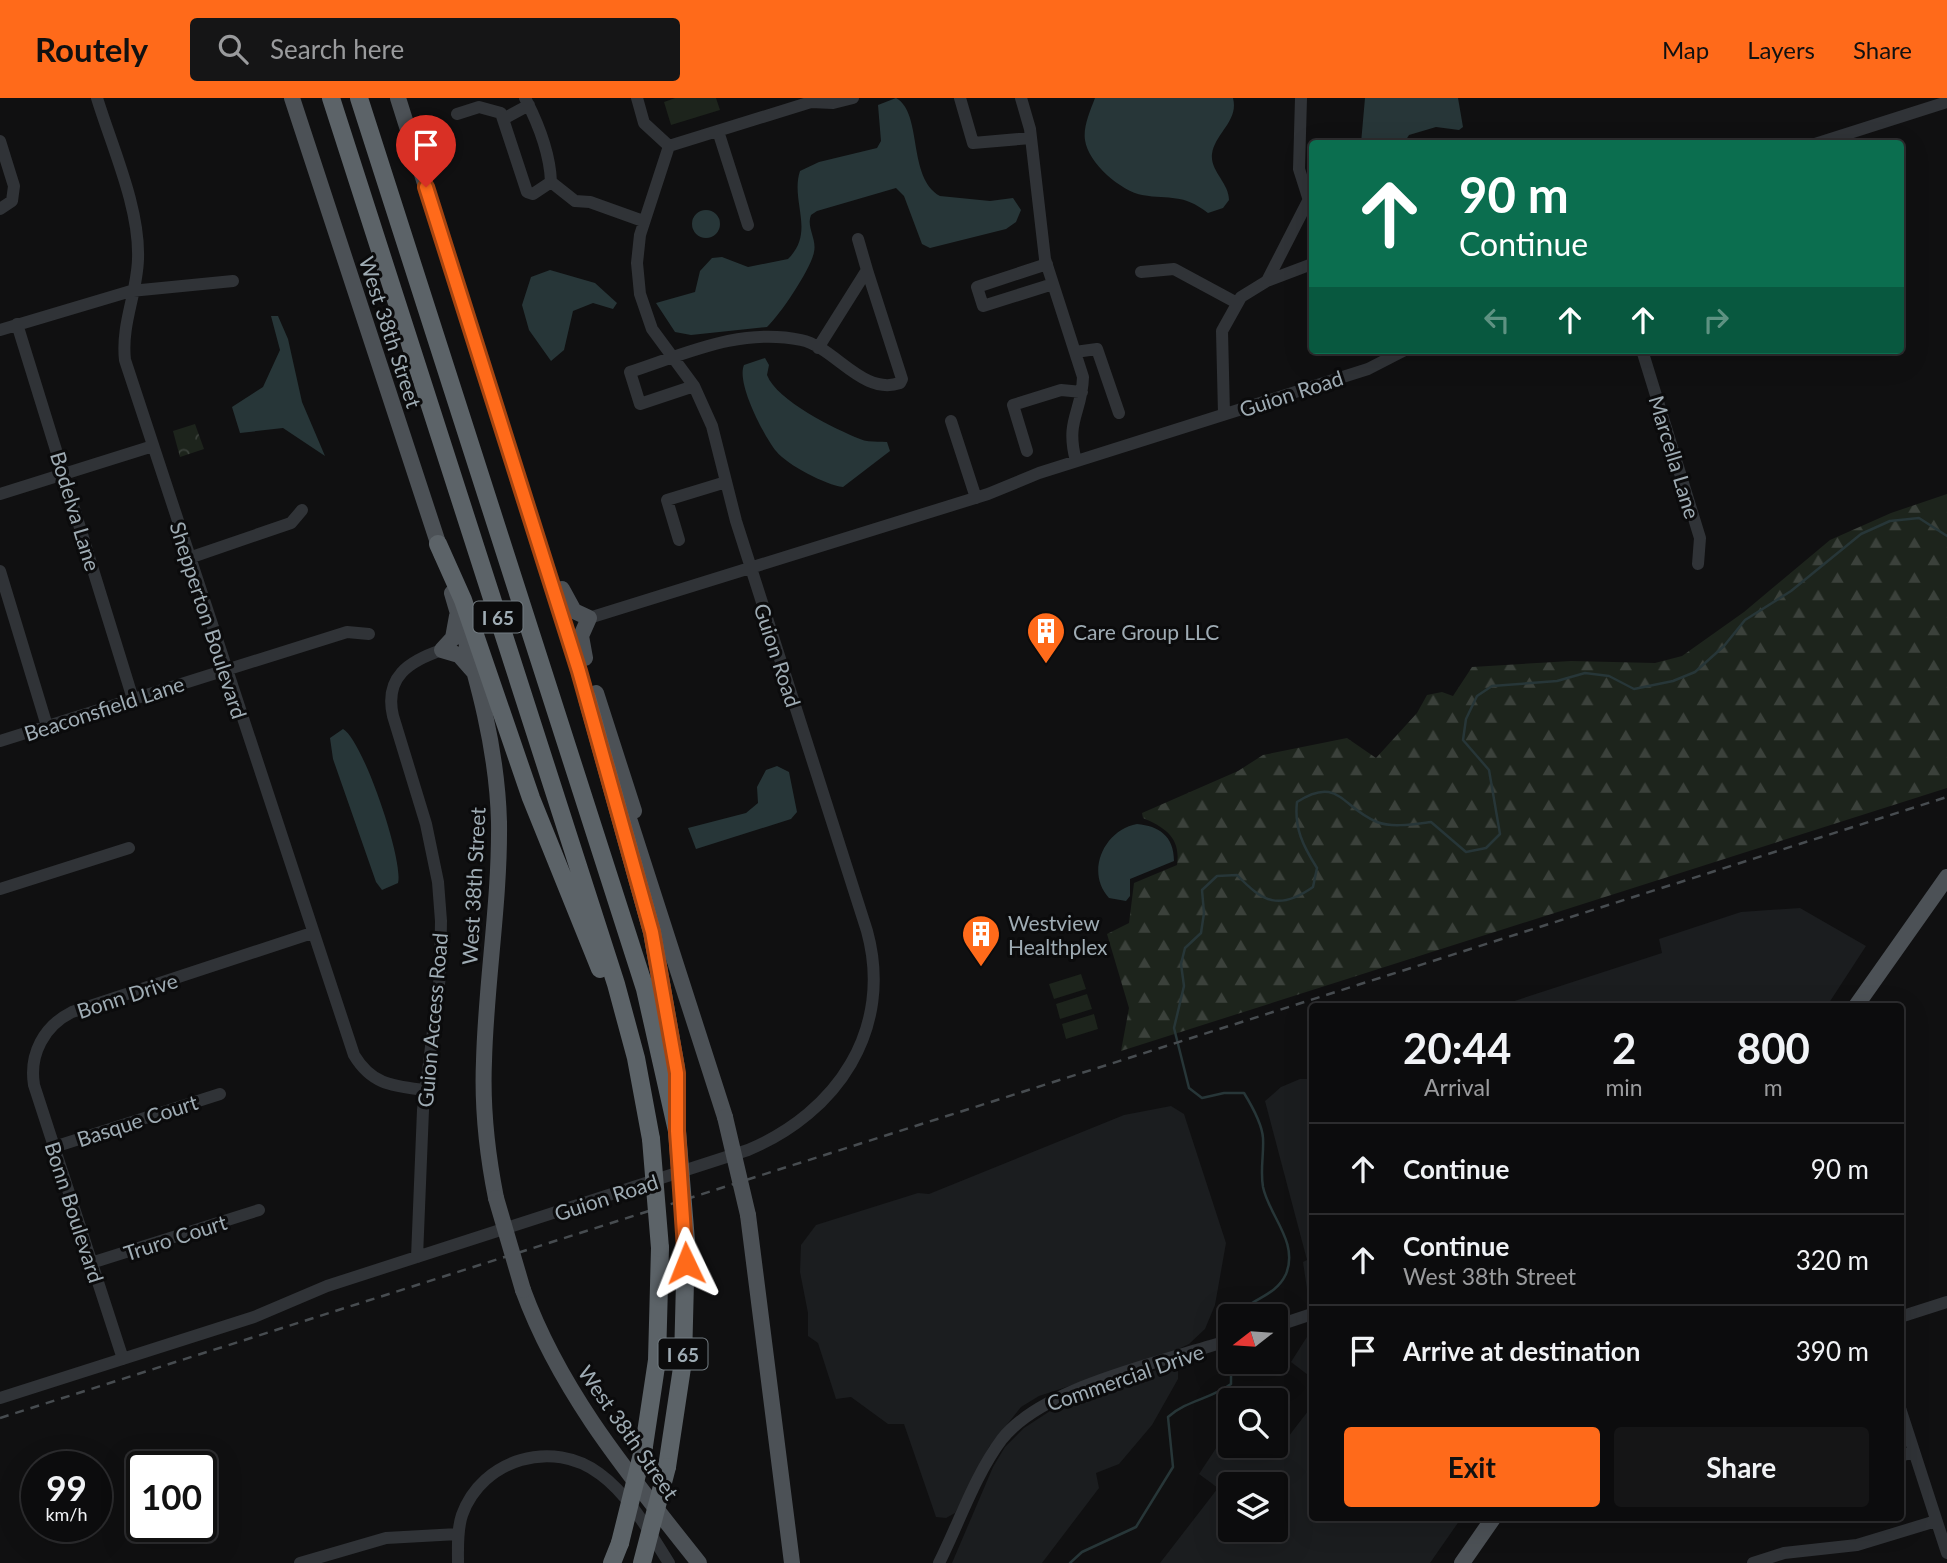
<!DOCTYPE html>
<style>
:root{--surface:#0c0c0d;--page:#151516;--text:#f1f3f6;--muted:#9a9b9d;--line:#2c2c2e;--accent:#ff6a1a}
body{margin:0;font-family:Lato,sans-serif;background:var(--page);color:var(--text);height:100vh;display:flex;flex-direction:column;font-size:26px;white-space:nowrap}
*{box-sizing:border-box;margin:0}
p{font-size:23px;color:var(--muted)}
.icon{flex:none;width:38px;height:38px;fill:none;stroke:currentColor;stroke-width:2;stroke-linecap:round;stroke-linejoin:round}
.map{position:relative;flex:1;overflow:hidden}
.drawer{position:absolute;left:1309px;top:905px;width:595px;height:518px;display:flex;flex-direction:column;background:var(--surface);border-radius:7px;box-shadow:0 7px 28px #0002,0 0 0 2px var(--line)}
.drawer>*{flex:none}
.hud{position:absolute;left:1309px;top:42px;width:595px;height:214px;border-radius:7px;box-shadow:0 7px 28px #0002,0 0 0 2px var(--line);background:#0b6e4f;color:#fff;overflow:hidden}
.needle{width:46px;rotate:253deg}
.fabs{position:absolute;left:1218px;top:1206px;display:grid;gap:14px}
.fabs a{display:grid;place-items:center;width:70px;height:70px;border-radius:7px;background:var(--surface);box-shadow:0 7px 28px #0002,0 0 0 2px var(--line);font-size:35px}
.speed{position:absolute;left:21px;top:1353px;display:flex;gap:14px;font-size:35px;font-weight:700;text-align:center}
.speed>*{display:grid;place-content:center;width:91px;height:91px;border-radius:50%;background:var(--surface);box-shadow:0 7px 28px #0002,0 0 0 2px var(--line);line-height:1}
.speed small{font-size:18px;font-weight:400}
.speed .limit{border:4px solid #111;border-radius:10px;background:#fff;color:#111}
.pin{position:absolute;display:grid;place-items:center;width:60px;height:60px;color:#fff;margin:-72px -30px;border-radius:50% 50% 50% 0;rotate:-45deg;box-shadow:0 0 7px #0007}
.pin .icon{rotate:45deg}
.me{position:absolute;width:77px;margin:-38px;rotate:358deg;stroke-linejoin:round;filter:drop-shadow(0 0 5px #0008)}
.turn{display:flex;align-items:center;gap:24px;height:147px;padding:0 35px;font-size:32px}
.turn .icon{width:91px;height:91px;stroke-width:2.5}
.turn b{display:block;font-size:49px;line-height:60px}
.lanes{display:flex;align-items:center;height:66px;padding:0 35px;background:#0003;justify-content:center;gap:35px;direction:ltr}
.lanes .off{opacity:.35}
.eta{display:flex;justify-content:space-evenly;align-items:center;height:119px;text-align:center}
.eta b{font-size:42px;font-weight:700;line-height:49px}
.action{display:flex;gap:14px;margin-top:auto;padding:14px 35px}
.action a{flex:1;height:80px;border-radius:7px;background:var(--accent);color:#111;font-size:28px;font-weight:700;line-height:80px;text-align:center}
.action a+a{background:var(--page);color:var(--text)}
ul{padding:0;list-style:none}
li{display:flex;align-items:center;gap:21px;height:91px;padding:0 35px;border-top:2px solid var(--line)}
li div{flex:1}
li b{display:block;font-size:26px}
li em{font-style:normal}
header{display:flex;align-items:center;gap:42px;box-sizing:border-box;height:98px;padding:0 35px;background:var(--accent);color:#111}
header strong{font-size:33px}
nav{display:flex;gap:38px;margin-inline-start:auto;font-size:24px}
.search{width:490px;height:63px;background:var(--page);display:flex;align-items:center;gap:18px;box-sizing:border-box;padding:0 24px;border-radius:7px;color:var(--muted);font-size:26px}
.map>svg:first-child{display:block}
.built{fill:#1b1d1f;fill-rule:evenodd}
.forest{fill:url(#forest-firs)}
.park{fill:url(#park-crowns)}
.garden{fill:#1d241c}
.water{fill:#273638}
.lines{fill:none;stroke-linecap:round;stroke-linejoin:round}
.stream{stroke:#273638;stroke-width:2.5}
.minor{stroke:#303337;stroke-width:12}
.major{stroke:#4c5156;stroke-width:16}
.highway{stroke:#5c6368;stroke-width:18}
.rail{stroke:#474c50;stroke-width:2.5;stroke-dasharray:9 7;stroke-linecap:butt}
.major-bridge{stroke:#4c5156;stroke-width:16}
.highway-bridge{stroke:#5c6368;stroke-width:18}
.route-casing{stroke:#a64511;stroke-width:18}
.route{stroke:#ff6a1a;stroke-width:12}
.labels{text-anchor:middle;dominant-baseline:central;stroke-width:6;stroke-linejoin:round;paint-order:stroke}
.shield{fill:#0b0b0c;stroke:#737c82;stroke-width:2}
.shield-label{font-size:19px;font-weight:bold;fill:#9facb4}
.street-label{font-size:21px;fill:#9facb4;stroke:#0b0b0c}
.poi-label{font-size:21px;fill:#9facb4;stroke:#0b0b0c;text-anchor:start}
</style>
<header>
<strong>Routely</strong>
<div class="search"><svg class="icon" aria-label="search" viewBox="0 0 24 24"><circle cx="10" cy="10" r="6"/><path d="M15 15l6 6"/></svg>Search here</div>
<nav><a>Map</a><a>Layers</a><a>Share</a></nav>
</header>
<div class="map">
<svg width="1947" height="1465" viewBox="0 0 1947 1465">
<defs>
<pattern id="forest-firs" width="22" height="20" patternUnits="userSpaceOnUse" patternTransform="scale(1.75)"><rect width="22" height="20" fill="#1d241c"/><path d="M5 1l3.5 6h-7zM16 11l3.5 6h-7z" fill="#3b413b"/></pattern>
<pattern id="park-crowns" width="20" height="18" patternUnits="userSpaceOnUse" patternTransform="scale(1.75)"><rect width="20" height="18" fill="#1d241c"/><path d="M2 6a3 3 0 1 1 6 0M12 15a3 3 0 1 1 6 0" fill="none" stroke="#3b413b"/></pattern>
</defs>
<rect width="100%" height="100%" fill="#101011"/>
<path class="built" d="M1800,810L1866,848L1827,908H1499L1662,855L1659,841L1741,814Z
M1300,981H1312V1198H1308L1303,1164L1307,1162L1265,1003L1281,989Z
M1171,1008L1184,1016L1226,1145L1215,1207L1205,1231L1189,1246L1170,1255L1039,1298L1021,1309L989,1349L955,1415L946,1420L936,1419L904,1326H888L851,1299L836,1301L818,1245L808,1238V1215L800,1174L801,1147L816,1127L918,1095L929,1096L1124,1017Z
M1312,1231V1280L1291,1264Z
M1178,1265V1281L1152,1327L1119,1366L1096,1375L1099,1390L1042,1465H952L993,1369L1005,1349L1024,1330L1070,1300Z
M1312,1308V1419H1462L1430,1465H1160L1218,1390L1199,1376L1230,1329V1348H1272L1278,1352ZM1276,1386V1432H1230V1386Z"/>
<path class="forest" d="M1947,396V690L1121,953L1129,910L1107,836L1129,825L1134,785L1177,767C1181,740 1166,730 1143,720L1142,715L1238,673L1263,657L1347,640L1376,660L1417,615L1427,597L1442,594L1453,598L1472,569L1571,563L1655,565L1682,558L1744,514L1830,442L1891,415Z"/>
<path class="park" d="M195,326L204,351L180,359L173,333Z"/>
<path class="garden" d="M675,0H716L720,12L671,27L664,4Z
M1081,876L1086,891L1054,901L1049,886Z
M1087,896L1092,911L1060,921L1056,906Z
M1094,916L1098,931L1066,941L1062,926Z"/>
<path class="water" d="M896,0C923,15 907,80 940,98L990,103L1013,100L1021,112L1016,124L1006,131L930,150L922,146L904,98L896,90L817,113L811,117C806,129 817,141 814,154C811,171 780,217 767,229L691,237L675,234L656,205L695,194L700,173L712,160L722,159L748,169L788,161C816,134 790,103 800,73L819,64L877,50L881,43L878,7Z
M1095,0H1233C1239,23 1215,35 1212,56C1210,73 1229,85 1229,102L1223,110L1208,115C1182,95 1171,102 1142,97C1121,93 1088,65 1085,42C1083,29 1090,13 1095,0Z
M1365,0H1458L1463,29L1459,32L1436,29L1409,37L1404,45H1361Z
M692 126a14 14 0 1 1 28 0a14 14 0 1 1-28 0Z
M550,172L595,185L617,205L613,211L593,205L573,213L564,252L551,263L529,232L522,207L531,179Z
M271,218H278L288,241L302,304L325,358L283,330L240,335L232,309L263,289L280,252Z
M765,260L769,267L767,277C777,303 835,331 860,341C868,345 878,343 887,344L890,353L843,389C826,387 787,367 776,353C764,338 736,285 744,267Z
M343,631C363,642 404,763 398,785L382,792L376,784L333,661L330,640Z
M777,668L789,674L797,714L791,721L696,751L688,730L746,715L758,705L757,689L766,672Z
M1137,726C1159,728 1174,738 1174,763L1130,781V798L1126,803L1109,800C1085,774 1104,732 1137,726Z"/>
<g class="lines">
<path class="stream" d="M1238,1218C1249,1200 1275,1200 1286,1176C1299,1144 1269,1118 1263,1089C1260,1072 1264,1057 1263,1040C1262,1025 1252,1008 1244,995H1224L1202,1000L1189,990L1174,930L1184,888L1181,866L1185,850L1201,835L1204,815L1202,792L1217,778L1237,777C1263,804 1279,813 1313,789L1317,770C1303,748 1294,730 1297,704C1339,677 1342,710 1377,724C1392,730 1415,726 1431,724L1466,754L1486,750L1500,736L1489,672L1463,642L1466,621L1477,598L1492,588L1557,583L1585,575L1609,578L1634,591L1673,583L1695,574L1724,548L1745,522L1791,493L1861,436L1890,423L1919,420L1947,438
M1070,1465L1082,1454L1136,1429L1173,1369L1168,1319C1187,1302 1211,1301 1231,1286V1264"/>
<path class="minor" d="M97,0C112,49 140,110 138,161C137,196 121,226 125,262L354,957C372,987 393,988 425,992
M525,0C538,25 550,56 551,84
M960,0L973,45L1031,40
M1021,0L1030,31L1045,161L1083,279C1082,315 1065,322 1076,363
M1301,0L1299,71L1312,112
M457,16L479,9L501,15L527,94L533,96L551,84
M505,20L529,7
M718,33L748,127
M0,43L14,88L12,103L0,111
M1815,46L1947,4
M669,48L811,4L833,5L853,0
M551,84L575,103L590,104L643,123
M1047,166L977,189L983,208L1053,186
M1141,174L1174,171L1237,205
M1267,183L1312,166
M17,226L133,601
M0,232L131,193L233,183
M818,250L867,172L858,141
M1642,252L1700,440L1698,466
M1075,254L1097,251L1119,315
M694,288L640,306L630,274C685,256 741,229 801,242C835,249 862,298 900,285L902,281L867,172
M1224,316L1222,233L1241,199L1267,183L1309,101
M951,323L976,400
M1027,353L1013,307L1061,292L1082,294
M0,396L153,348
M679,442L667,402L726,384
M189,460L291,425L302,412
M0,473L47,628
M589,520L988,396L1039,375L1368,271L1405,252
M0,643L347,534L369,536
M0,791L129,750
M54,1049L220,996
M417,1159L423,1012L440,878L441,823L438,784L426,726L393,618C384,579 409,563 442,552
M91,1165L259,1112
M1900,1219L1947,1204
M1276,1228L1312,1216
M123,1261L34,987C29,956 44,928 72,914L312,835
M0,1300L254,1219L327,1188L748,1052C837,1015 894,931 867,833L736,423L712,328L694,288L652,231L640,196L637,165L640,137L669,48L644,25L637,0
M1900,1310L1947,1455
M1900,1358L1914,1354
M300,1465L386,1440L458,1436
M458,1465C458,1449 457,1432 462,1417C482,1361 553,1340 600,1376C629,1397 650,1435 669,1465
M939,1465C959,1425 975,1377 1002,1341C1044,1288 1165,1263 1230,1242
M1753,1465L1784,1455L1857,1447L1936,1423"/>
<path class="major" d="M292,0L442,457
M398,0L591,611
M562,491L574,513L589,520L581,538L585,560
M452,495C474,571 497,644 499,724C500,804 486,883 484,963C482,1009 487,1055 496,1100
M457,518L453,540L442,552L459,557L474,574
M596,595L634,713
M624,705L725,1019
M1856,908L1947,779
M748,1117L792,1465
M523,1192C561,1296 631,1379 699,1465
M1462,1465L1494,1419"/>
<path class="highway" d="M331,0L616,886L636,960L651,1041
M359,0L645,891L677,1033
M438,446L463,502L531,700L600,871
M587,600L652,834L676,970
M644,1348L657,1262L660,1150
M667,1369L683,1263L686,1143
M612,1465L620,1445"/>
<path class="rail" d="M0,1320L1947,699"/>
<path class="major-bridge" d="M725,1019L748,1117
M496,1100L523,1192"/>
<path class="highway-bridge" d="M677,1033L686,1143
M651,1041L660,1150
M620,1445L644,1348
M642,1465L667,1369"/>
</g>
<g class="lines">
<defs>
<path id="route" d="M426,89L579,573L652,834L677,975V1033L686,1165"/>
</defs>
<use href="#route" class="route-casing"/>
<use href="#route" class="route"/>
</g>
<defs>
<symbol id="building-pin" viewBox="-11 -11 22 30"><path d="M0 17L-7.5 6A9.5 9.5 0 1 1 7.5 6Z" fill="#ff6a1a" stroke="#0b0b0c"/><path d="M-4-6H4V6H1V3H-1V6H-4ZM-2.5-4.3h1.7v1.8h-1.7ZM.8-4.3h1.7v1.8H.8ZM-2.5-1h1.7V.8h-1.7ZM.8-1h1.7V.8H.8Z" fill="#fff"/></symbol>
</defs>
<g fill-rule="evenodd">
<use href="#building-pin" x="1024" y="511" width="44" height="60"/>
<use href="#building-pin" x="959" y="814" width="44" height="60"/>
</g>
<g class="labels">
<g class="shield">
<rect x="473.5" y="503.5" width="49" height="31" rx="5"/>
<rect x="658.5" y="1240.5" width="49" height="31" rx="5"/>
</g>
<g class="shield-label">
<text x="498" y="519">I 65</text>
<text x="683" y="1256">I 65</text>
</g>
<g class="street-label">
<text transform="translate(391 234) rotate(72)">West 38th Street</text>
<text transform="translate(1291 295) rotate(-18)">Guion Road</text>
<text transform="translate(1675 359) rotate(73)">Marcella Lane</text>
<text transform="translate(76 413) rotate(73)">Bodelva Lane</text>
<text transform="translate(209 522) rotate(72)">Shepperton Boulevard</text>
<text transform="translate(778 557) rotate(72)">Guion Road</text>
<text transform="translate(104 610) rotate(-18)">Beaconsfield Lane</text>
<text transform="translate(473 788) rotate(-87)">West 38th Street</text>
<text transform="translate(127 897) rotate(-18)">Bonn Drive</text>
<text transform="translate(432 922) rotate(-85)">Guion Access Road</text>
<text transform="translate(137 1022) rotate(-18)">Basque Court</text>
<text transform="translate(606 1099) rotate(-18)">Guion Road</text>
<text transform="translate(75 1114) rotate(72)">Bonn Boulevard</text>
<text transform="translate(175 1139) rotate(-18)">Truro Court</text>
<text transform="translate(1125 1279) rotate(-19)">Commercial Drive</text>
<text transform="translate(629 1334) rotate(55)">West 38th Street</text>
</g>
<g class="poi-label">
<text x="1073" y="533">Care Group LLC</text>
<text x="1008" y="824">Westview<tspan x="1008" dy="24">Healthplex</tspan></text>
</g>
</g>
</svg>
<div class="fabs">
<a><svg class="needle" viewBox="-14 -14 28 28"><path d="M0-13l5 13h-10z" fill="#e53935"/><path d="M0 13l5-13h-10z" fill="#9a9b9d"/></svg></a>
<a><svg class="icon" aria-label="search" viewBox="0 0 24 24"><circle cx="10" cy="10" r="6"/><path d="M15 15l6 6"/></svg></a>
<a><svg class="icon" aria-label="layers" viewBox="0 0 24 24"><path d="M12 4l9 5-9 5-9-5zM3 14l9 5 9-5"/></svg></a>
</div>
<div class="speed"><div>99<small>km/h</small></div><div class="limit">100</div></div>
<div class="pin" style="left:426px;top:89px;background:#d93025"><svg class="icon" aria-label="arrive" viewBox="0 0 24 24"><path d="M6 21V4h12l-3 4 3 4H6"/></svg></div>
<svg class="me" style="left:686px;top:1165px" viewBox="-20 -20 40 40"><path d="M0-17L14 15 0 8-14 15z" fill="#ff6a1a" stroke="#fff" stroke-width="4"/></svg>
<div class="hud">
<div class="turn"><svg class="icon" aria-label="ahead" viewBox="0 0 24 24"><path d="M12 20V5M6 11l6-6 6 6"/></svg><div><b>90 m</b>Continue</div></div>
<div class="lanes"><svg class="icon off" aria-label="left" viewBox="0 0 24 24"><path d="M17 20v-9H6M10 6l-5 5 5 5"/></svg><svg class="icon" aria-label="ahead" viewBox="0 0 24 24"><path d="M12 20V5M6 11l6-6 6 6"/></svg><svg class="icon" aria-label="ahead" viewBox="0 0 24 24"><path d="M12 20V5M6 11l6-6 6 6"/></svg><svg class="icon off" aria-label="right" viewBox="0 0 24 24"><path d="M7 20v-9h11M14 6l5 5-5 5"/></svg></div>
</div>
<section class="drawer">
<div class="eta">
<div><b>20:44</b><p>Arrival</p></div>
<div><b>2</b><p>min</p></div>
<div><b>800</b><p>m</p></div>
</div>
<ul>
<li><svg class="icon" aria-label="ahead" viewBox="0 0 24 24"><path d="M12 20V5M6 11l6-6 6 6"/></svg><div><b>Continue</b></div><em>90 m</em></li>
<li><svg class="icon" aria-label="ahead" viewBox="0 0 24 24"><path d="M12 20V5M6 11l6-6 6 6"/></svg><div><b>Continue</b><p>West 38th Street</p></div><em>320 m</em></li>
<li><svg class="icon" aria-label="arrive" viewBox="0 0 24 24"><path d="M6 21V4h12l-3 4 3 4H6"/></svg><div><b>Arrive at destination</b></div><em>390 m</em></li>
</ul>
<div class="action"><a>Exit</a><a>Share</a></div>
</section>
</div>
